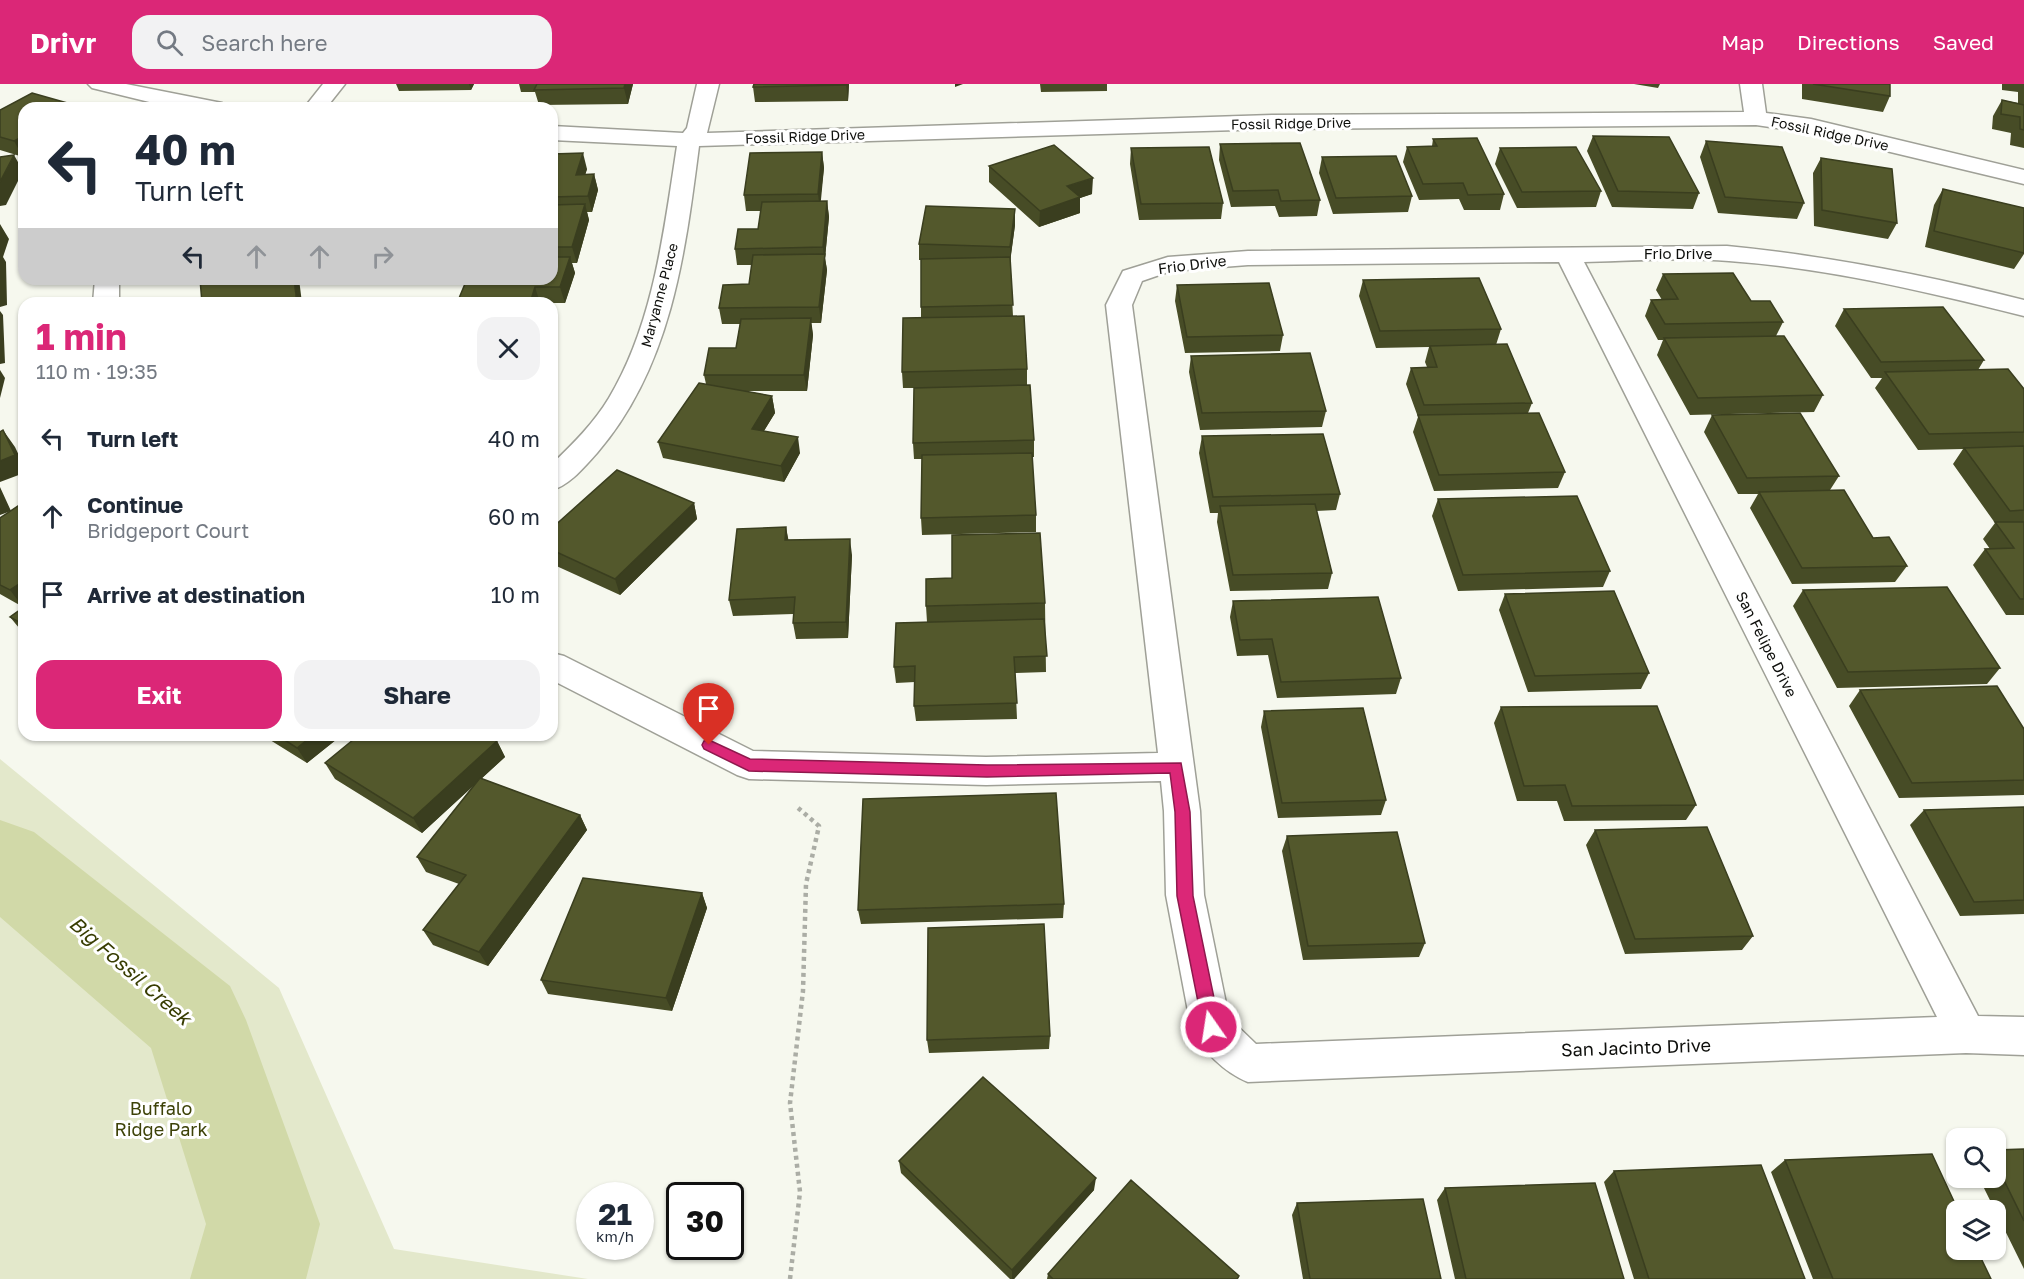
<!DOCTYPE html>
<meta charset="utf-8">
<style>
:root{--surface:#fff;--page:#f2f2f3;--text:#1f2937;--muted:#747a83;--accent:#db2777}
body{margin:0;font-family:"Golos Text",sans-serif;background:var(--page);color:var(--text);height:100vh;display:flex;flex-direction:column;font-size:22px;white-space:nowrap}
*{box-sizing:border-box;margin:0}
p{font-size:20px;color:var(--muted)}
.icon{flex:none;width:33px;height:33px;fill:none;stroke:currentColor;stroke-width:2;stroke-linecap:round;stroke-linejoin:round}
.map{position:relative;flex:1;overflow:hidden}
.panel{position:absolute;left:18px;top:213px;width:540px;height:444px;display:flex;flex-direction:column;background:var(--surface);border-radius:18px;box-shadow:0 2px 4px #0004}
.panel>*{flex:none}
.hud{position:absolute;left:18px;top:18px;width:540px;height:183px;border-radius:18px;box-shadow:0 2px 4px #0004;background:#fff;color:var(--text);overflow:hidden}
.buttons{position:absolute;left:1946px;top:1044px;display:grid;gap:12px}
.buttons a{display:grid;place-items:center;width:60px;height:60px;border-radius:12px;background:var(--surface);box-shadow:0 2px 4px #0004;font-size:30px}
.speed{position:absolute;left:576px;top:1098px;display:flex;gap:12px;font-size:30px;font-weight:700;text-align:center}
.speed>*{display:grid;place-content:center;width:78px;height:78px;border-radius:50%;background:var(--surface);box-shadow:0 2px 4px #0004;line-height:1}
.speed small{font-size:15px;font-weight:400}
.speed .limit{border:3px solid #111;border-radius:9px;background:#fff;color:#111}
.pin{position:absolute;display:grid;place-items:center;width:51px;height:51px;color:#fff;margin:-62px -26px;border-radius:50% 50% 50% 0;rotate:-45deg;box-shadow:0 0 6px #0007}
.pin .icon{rotate:45deg}
.me{position:absolute;width:66px;margin:-33px;rotate:347deg;stroke-linejoin:round;filter:drop-shadow(0 0 4px #0008)}
.turn{display:flex;align-items:center;gap:21px;height:126px;padding:0 18px;font-size:27px}
.turn .icon{width:78px;height:78px;stroke-width:2.5}
.turn b{display:block;font-size:42px;line-height:51px}
.lanes{display:flex;align-items:center;height:57px;padding:0 18px;background:#0003;justify-content:center;gap:30px;direction:ltr}
.lanes .off{opacity:.35}
.round{display:grid;place-items:center;flex:none;width:63px;height:63px;border-radius:18px;background:var(--page)}
.headline{display:flex;align-items:center;justify-content:space-between;height:102px;padding:0 18px}
h1{font-size:36px;font-weight:700;line-height:45px;color:var(--accent)}
.cta{display:flex;gap:12px;margin-top:auto;padding:12px 18px}
.cta a{flex:1;height:69px;border-radius:18px;background:var(--accent);color:#fff;font-size:24px;font-weight:700;line-height:69px;text-align:center}
.cta a+a{background:var(--page);color:var(--text)}
ul{padding:0;list-style:none}
li{display:flex;align-items:center;gap:18px;height:78px;padding:0 18px}
li div{flex:1}
li b{display:block;font-size:22px}
li em{font-style:normal}
header{display:flex;align-items:center;gap:36px;box-sizing:border-box;height:84px;padding:0 30px;background:var(--accent);color:#fff}
header strong{font-size:28px}
nav{display:flex;gap:33px;margin-inline-start:auto;font-size:21px}
.search{width:420px;height:54px;background:var(--page);display:flex;align-items:center;gap:15px;box-sizing:border-box;padding:0 21px;border-radius:18px;color:var(--muted);font-size:22px}
.map>svg:first-child{display:block}
.green{fill:#e3e8cb}
.lines{fill:none;stroke-linecap:round;stroke-linejoin:round}
.river{fill:#d1d9a8;fill-rule:evenodd}
.minor-casing{stroke:#9fa097;stroke-width:3}
.path{stroke:#abada5;stroke-width:4.5;stroke-dasharray:4 4;stroke-linecap:butt}
.minor{fill:#fff;fill-rule:evenodd}
.wall{fill:#474c26}
.shaded-wall{fill:#3a3e1f}
.building{fill:#53582c;stroke:#3a3e1f;stroke-width:1.5}
.route{fill:#db2777;stroke:#8e194d;stroke-width:1.5}
.labels{text-anchor:middle;dominant-baseline:central;stroke-width:6;stroke-linejoin:round;paint-order:stroke}
.far-street-label{font-size:14px;fill:#0e0f0c;stroke:#fff}
.street-label{font-size:15px;fill:#0e0f0c;stroke:#fff}
.near-street-label{font-size:18px;fill:#0e0f0c;stroke:#fff}
.near-park-label{font-size:18px;fill:#3d4208;stroke:#fff}
.near-water-label{font-size:20px;font-style:italic;fill:#383d02;stroke:#fff}
</style>
<header>
<strong>Drivr</strong>
<div class="search"><svg class="icon" aria-label="search" viewBox="0 0 24 24"><circle cx="10" cy="10" r="6"/><path d="M15 15l6 6"/></svg>Search here</div>
<nav><a>Map</a><a>Directions</a><a>Saved</a></nav>
</header>
<div class="map">
<svg width="2024" height="1195" viewBox="0 0 2024 1195">
<rect width="100%" height="100%" fill="#f6f8ee"/>
<path class="green" d="M0,675L279,904L394,1165L588,1195H0Z"/>
<g class="lines">
<path class="river" d="M0,736L34,748L230,902L246,936L320,1140L306,1195H190L206,1140L151,964L0,833Z"/>
<defs>
<path id="minor" d="M88,0H126L222,19L225,24H174L92,4Z
M323,0H345L326,24H304Z
M697,0H719L707,49L1272,31L1744,28L1740,0H1762L1766,29L1811,35L2024,86V100L1811,49L1756,41L1272,45L699,62C685,171 671,283 597,369C584,383 570,401 552,406V380C573,360 594,339 609,314C654,239 664,146 677,62L552,56V42L683,49L687,44Z
M1727,162C1828,172 1926,191 2024,216V232C1927,208 1829,184 1729,177C1682,173 1632,177 1584,178L1978,932L2024,933V971L1966,969L1248,998C1225,989 1201,966 1191,943L1166,811L1164,727L1161,697L986,701L749,695L737,691L552,596V569L564,572L753,667L986,673L1158,669L1106,221L1123,187L1168,173L1248,167ZM1559,178L1937,933L1256,960L1229,934L1204,811L1200,727L1132,221L1142,197L1171,187L1248,181Z
M95,195H119V219H93Z"/>
</defs>
<use href="#minor" class="minor-casing"/>
<path class="path" d="M790,1195L800,1108L790,1019L803,907L806,800L819,742L797,723"/>
<use href="#minor" class="minor"/>
</g>
<path class="wall" d="M396,0H474L471,6L399,7Z
M519,0H633L628,20L539,21L535,8H521Z
M754,0H849L848,17L755,18L753,3Z
M1040,0H1107V7L1041,8Z
M1634,0H1660L1658,4Z
M1802,0H1890V12L1883,28L1802,15Z
M2002,0H2024V64L2010,61L2011,49L1992,45L1993,32L2002,16L2018,19V8L2002,6Z
M24,24V73H23L0,66V26Z
M1593,52L1699,109L1693,125L1612,123L1587,67Z
M1433,55L1504,110L1500,126H1464L1459,115L1419,116L1403,78L1407,63L1432,62Z
M1706,57L1804,119L1797,135L1718,129L1700,73Z
M1220,60L1320,116L1317,132L1279,133L1275,122L1231,123L1219,76Z
M1131,64L1223,119L1221,135L1139,136L1130,80Z
M1500,64L1601,107L1596,123L1517,124L1495,80Z
M822,68L824,84L820,117H827L829,133L825,174L827,186L821,239H811L813,251L807,307H746L772,312L775,329L764,347L800,369L784,398L663,374L658,358L706,300L704,291L736,264L740,240H722L719,224L749,200L752,181H737L735,165L758,145L761,127H746L744,111Z
M552,70L587,85L585,91L594,90L598,106L592,128H587L589,136L577,179H572L575,189L565,219H457L552,195Z
M1322,73L1412,112L1408,128L1333,130L1319,89Z
M1821,74L1897,139L1888,155L1814,142L1813,89Z
M989,82L1092,110L1080,114V129L1039,143L989,98Z
M1943,105L2024,124V170L2014,185L1925,163L1934,121Z
M1015,125V141L1010,177L1013,232L1027,285V301L1034,356V373H1032L1036,431V448L922,451L921,434L922,375H914L913,359L914,304H903L902,288L921,234V176H919V160Z
M1663,190L1751,217L1783,238L1776,252L1823,311L1814,328L1690,331L1657,271L1663,256H1658L1645,232L1651,216H1662L1656,206Z
M1363,196L1501,245L1496,261L1532,319L1528,329L1565,388L1558,404L1434,407L1413,348L1418,333L1406,300L1411,284L1427,283L1425,278L1429,263L1376,264L1359,212Z
M1177,201L1283,251L1280,267L1185,269L1175,217Z
M1844,225L1984,276L1978,286L2024,305V531H2006L1973,481L1985,465H1990L1983,455L1995,439L1953,380L1963,365L1918,366L1875,304L1882,294H1871L1835,242Z
M1191,272L1326,327L1322,343L1200,346L1189,288Z
M1712,331L1839,392L1830,406L1873,454L1907,482L1895,498L1792,500L1750,424L1758,410H1738L1704,348Z
M1202,352L1340,410L1336,426L1316,427L1332,489L1328,505L1230,507L1217,438L1218,429H1210L1199,369Z
M1438,415L1610,487L1603,503L1458,507L1432,432Z
M24,418V522L23,523L0,510V434Z
M694,419L697,435L620,511L552,480V444Z
M786,443L788,456L852,471L848,554L796,555L793,539V530L733,532L729,516Z
M1803,506L2000,584L1987,600L1837,604L1793,522Z
M1505,510L1649,589L1641,605L1528,608L1499,526Z
M1233,517L1401,594L1396,610L1277,614L1268,571L1237,572L1230,533Z
M1045,519L1046,588L1015,589L1017,635L916,637L914,622L915,598L896,599L894,583L927,538L926,522Z
M24,523V550L10,533Z
M1860,606L2024,645V711L1899,714L1849,622Z
M1501,623L1696,721L1686,736L1564,737L1557,717H1517L1494,639Z
M1264,627L1386,716L1381,731L1278,734L1261,643Z
M262,651H342L307,679Z
M497,657L505,673L481,695L580,731L587,746L488,882L433,861L423,846L459,800L426,788L417,773L475,700L422,749L335,695L325,679Z
M2024,723V830L1960,832L1910,741L1924,726Z
M1595,746L1753,852L1742,866L1625,870L1586,761Z
M1287,752L1425,859L1419,873L1303,876L1282,767Z
M702,809L707,824L672,927L548,910L541,896Z
M1064,820L1063,834L861,840L858,826Z
M1050,952L1049,965L929,969L927,956Z
M2024,1065V1185L1979,1094H1995V1066Z
M1785,1076L1991,1195H1813L1771,1088Z
M899,1077L1094,1106L1014,1195H1010L901,1089Z
M1614,1087L1805,1195H1634L1604,1098Z
M1445,1104L1624,1195H1455L1437,1116Z
M1297,1119L1441,1195H1303L1292,1131Z
M1048,1190L1239,1192L1238,1195H1047Z"/>
<path class="shaded-wall" d="M469,0H474L471,6Z
M625,0H633L628,20L624,4Z
M846,0H849L848,17Z
M955,0H963L955,3Z
M24,52V73H23L14,57Z
M822,68L824,84L820,126L818,110Z
M583,69L587,85L580,107L576,91Z
M14,71L23,87L6,121L0,122V98Z
M594,90L598,106L592,128L588,112Z
M1093,94L1092,110L1080,114V129L1039,143L1040,127L1067,102Z
M827,117L829,133L825,174L827,186L821,239L819,223L824,175L823,163Z
M585,120L589,136L577,179L572,163Z
M1015,125V141L1010,179V163Z
M0,140L9,155L3,173L6,178L7,221L0,223Z
M570,173L575,189L565,219L560,203Z
M182,195H211L185,201Z
M294,195H299L302,219H297Z
M535,203L540,219H530Z
M0,227L3,231L5,279L0,280Z
M811,234L813,251L807,307L804,291Z
M0,286L5,294L0,314Z
M772,312L775,329L755,361L752,345Z
M3,346L15,363L24,382V389L0,398V377Z
M798,353L800,369L784,398L781,382Z
M0,403L11,427L0,431Z
M694,419L697,435L620,511L615,495Z
M786,443L789,459L785,456Z
M850,455L852,471L848,554L846,538Z
M24,497V522L23,523L10,506Z
M313,651H342L307,679L297,664Z
M497,657L505,673L422,749L413,734Z
M580,731L587,746L488,882L479,868Z
M702,809L707,824L672,927L666,914Z
M1096,1094L1094,1106L1014,1195H1012V1186Z"/>
<path class="building" d="M537,0H625L624,4L534,6Z
M754,0H846V1L753,3Z
M1813,0H1890V12Z
M32,9L85,24H24V52L14,57L0,53V26Z
M2002,16L2024,21V46L2020,45V33L2001,30Z
M1593,52L1669,53L1699,109L1618,107Z
M1477,54L1504,110L1468,111L1463,99L1423,100L1407,63L1437,62L1433,55Z
M1706,57L1782,63L1804,119L1725,113Z
M1300,59L1320,116L1281,117L1278,106L1233,107L1220,60Z
M1054,61L1093,94L1067,102L1080,113L1040,127L989,82Z
M1209,63L1223,119L1141,120L1131,64Z
M1576,63L1601,107L1522,108L1500,64Z
M822,68L818,110L744,111L750,69Z
M583,69L576,91L594,90L588,112L552,113V70Z
M14,71L0,98V73Z
M1396,72L1412,112L1336,114L1322,73Z
M1821,74L1892,85L1897,139L1822,126Z
M1943,105L2024,124V169L1934,147Z
M827,117L823,163L735,165L738,145H758L762,118Z
M585,120L572,163H552V121Z
M926,122L1015,125L1010,163L919,160Z
M825,170L819,223L719,224L723,201L749,200L753,171Z
M552,173H570L560,203H535L530,219H457L467,195H552Z
M1010,173L1013,221L921,223V175Z
M1733,189L1751,217H1770L1783,238L1665,240L1651,216L1678,215L1663,190Z
M1479,194L1501,245L1380,247L1363,196Z
M200,195H294L297,219H202Z
M1269,199L1283,251L1187,253L1177,201Z
M1943,223L1984,276L1881,278L1844,225Z
M1024,232L1027,285L902,288L903,234Z
M811,234L804,291H704L709,264H736L741,235Z
M1784,252L1823,311L1698,314L1664,254Z
M1507,260L1532,319L1424,321L1411,284L1437,283L1430,262Z
M1310,269L1326,327L1202,329L1191,272Z
M2008,285L2024,305V348L1929,350L1885,288Z
M699,299L772,312L752,345L798,353L781,382L658,358Z
M1030,301L1034,356L913,359L914,304Z
M1539,329L1565,388L1439,391L1418,331Z
M1800,329L1839,392L1747,394L1712,331Z
M3,346L15,371L0,377V348Z
M1323,350L1340,410L1213,413L1202,352Z
M2024,362V426L2010,427L1964,364Z
M1032,369L1036,431L921,434L922,371Z
M617,386L694,419L615,495L552,466V444Z
M1844,406L1873,454L1889,453L1907,482L1802,484L1759,408Z
M1577,412L1610,487L1463,491L1438,415Z
M24,418V497L10,506L0,501V434Z
M1315,420L1332,489L1233,491L1220,422Z
M1995,438H2024V515H2020L1985,465L2014,464Z
M786,443L785,456L850,455L846,538L793,539L795,513L729,516L737,445Z
M1040,449L1045,519L926,522V495L952,494V451Z
M1947,503L2000,584L1848,588L1803,506Z
M1614,507L1649,589L1535,592L1505,510Z
M1378,513L1401,594L1281,598L1272,555L1240,556L1233,517Z
M24,523V541L10,533Z
M1044,535L1047,572L1014,573L1017,619L914,622L915,582L894,583L896,539Z
M1997,602L2024,645V696L1912,699L1860,606Z
M1657,622L1696,721L1572,722L1565,701L1524,702L1501,623Z
M1363,624L1386,716L1282,719L1264,627Z
M277,651H313L297,664Z
M359,651H487L497,657L413,734L325,679Z
M480,694L580,731L479,868L423,846L466,791L417,773Z
M1056,709L1064,820L858,826L863,715Z
M2024,723V816L1974,818L1924,726Z
M1707,743L1753,852L1635,855L1595,746Z
M1397,748L1425,859L1308,862L1287,752Z
M583,794L702,809L666,914L541,896Z
M1044,840L1050,952L927,956L928,844Z
M983,993L1096,1094L1012,1186L899,1077Z
M2024,1065V1137L1995,1078V1066Z
M1932,1070L1958,1126H1956V1166H1977L1991,1195H1833L1785,1076Z
M1761,1081L1805,1195H1649L1614,1087Z
M1131,1096L1239,1192L1237,1195H1053L1048,1190Z
M1595,1099L1624,1195H1466L1445,1104Z
M1423,1115L1441,1195H1310L1297,1119Z"/>
<path class="route" d="M709,656L750,675L987,681L1181,679L1190,728L1193,812L1220,943L1217,949L1211,951L1206,949L1203,943L1177,812L1175,728L1170,689L987,693L749,687L704,665L702,661L704,657Z"/>
<g class="labels">
<g class="far-street-label">
<text transform="translate(1291 39) rotate(-1)">Fossil Ridge Drive</text>
<text transform="translate(1830 49) rotate(12)">Fossil Ridge Drive</text>
<text transform="translate(805 52) rotate(-2)">Fossil Ridge Drive</text>
<text transform="translate(659 211) rotate(-75)">Maryanne Place</text>
</g>
<g class="street-label">
<text x="1678" y="169">Frio Drive</text>
<text transform="translate(1192 180) rotate(-7)">Frio Drive</text>
<text transform="translate(1767 560) rotate(63)">San Felipe Drive</text>
</g>
<g class="near-street-label">
<text transform="translate(1636 963) rotate(-2)">San Jacinto Drive</text>
</g>
<g class="near-park-label">
<text x="161" y="1024">Buffalo<tspan x="161" dy="21">Ridge Park</tspan></text>
</g>
<g class="near-water-label">
<text transform="translate(131 886) rotate(41)">Big Fossil Creek</text>
</g>
</g>
</svg>
<div class="buttons">
<a><svg class="icon" aria-label="search" viewBox="0 0 24 24"><circle cx="10" cy="10" r="6"/><path d="M15 15l6 6"/></svg></a>
<a><svg class="icon" aria-label="layers" viewBox="0 0 24 24"><path d="M12 4l9 5-9 5-9-5zM3 14l9 5 9-5"/></svg></a>
</div>
<div class="speed"><div>21<small>km/h</small></div><div class="limit">30</div></div>
<div class="pin" style="left:709px;top:661px;background:#d93025"><svg class="icon" aria-label="arrive" viewBox="0 0 24 24"><path d="M6 21V4h12l-3 4 3 4H6"/></svg></div>
<svg class="me" style="left:1211px;top:943px" viewBox="-20 -20 40 40"><circle r="17" fill="#db2777" stroke="#fff" stroke-width="3"/><path d="M0-11L8 9 0 5-8 9z" fill="#fff"/></svg>
<div class="hud">
<div class="turn"><svg class="icon" aria-label="left" viewBox="0 0 24 24"><path d="M17 20v-9H6M10 6l-5 5 5 5"/></svg><div><b>40 m</b>Turn left</div></div>
<div class="lanes"><svg class="icon" aria-label="left" viewBox="0 0 24 24"><path d="M17 20v-9H6M10 6l-5 5 5 5"/></svg><svg class="icon off" aria-label="ahead" viewBox="0 0 24 24"><path d="M12 20V5M6 11l6-6 6 6"/></svg><svg class="icon off" aria-label="ahead" viewBox="0 0 24 24"><path d="M12 20V5M6 11l6-6 6 6"/></svg><svg class="icon off" aria-label="right" viewBox="0 0 24 24"><path d="M7 20v-9h11M14 6l5 5-5 5"/></svg></div>
</div>
<section class="panel">
<div class="headline"><div><h1>1 min</h1><p>110 m · 19:35</p></div><a class="round"><svg class="icon" aria-label="close" viewBox="0 0 24 24"><path d="M6 6l12 12M18 6L6 18"/></svg></a></div>
<ul>
<li><svg class="icon" aria-label="left" viewBox="0 0 24 24"><path d="M17 20v-9H6M10 6l-5 5 5 5"/></svg><div><b>Turn left</b></div><em>40 m</em></li>
<li><svg class="icon" aria-label="ahead" viewBox="0 0 24 24"><path d="M12 20V5M6 11l6-6 6 6"/></svg><div><b>Continue</b><p>Bridgeport Court</p></div><em>60 m</em></li>
<li><svg class="icon" aria-label="arrive" viewBox="0 0 24 24"><path d="M6 21V4h12l-3 4 3 4H6"/></svg><div><b>Arrive at destination</b></div><em>10 m</em></li>
</ul>
<div class="cta"><a>Exit</a><a>Share</a></div>
</section>
</div>
